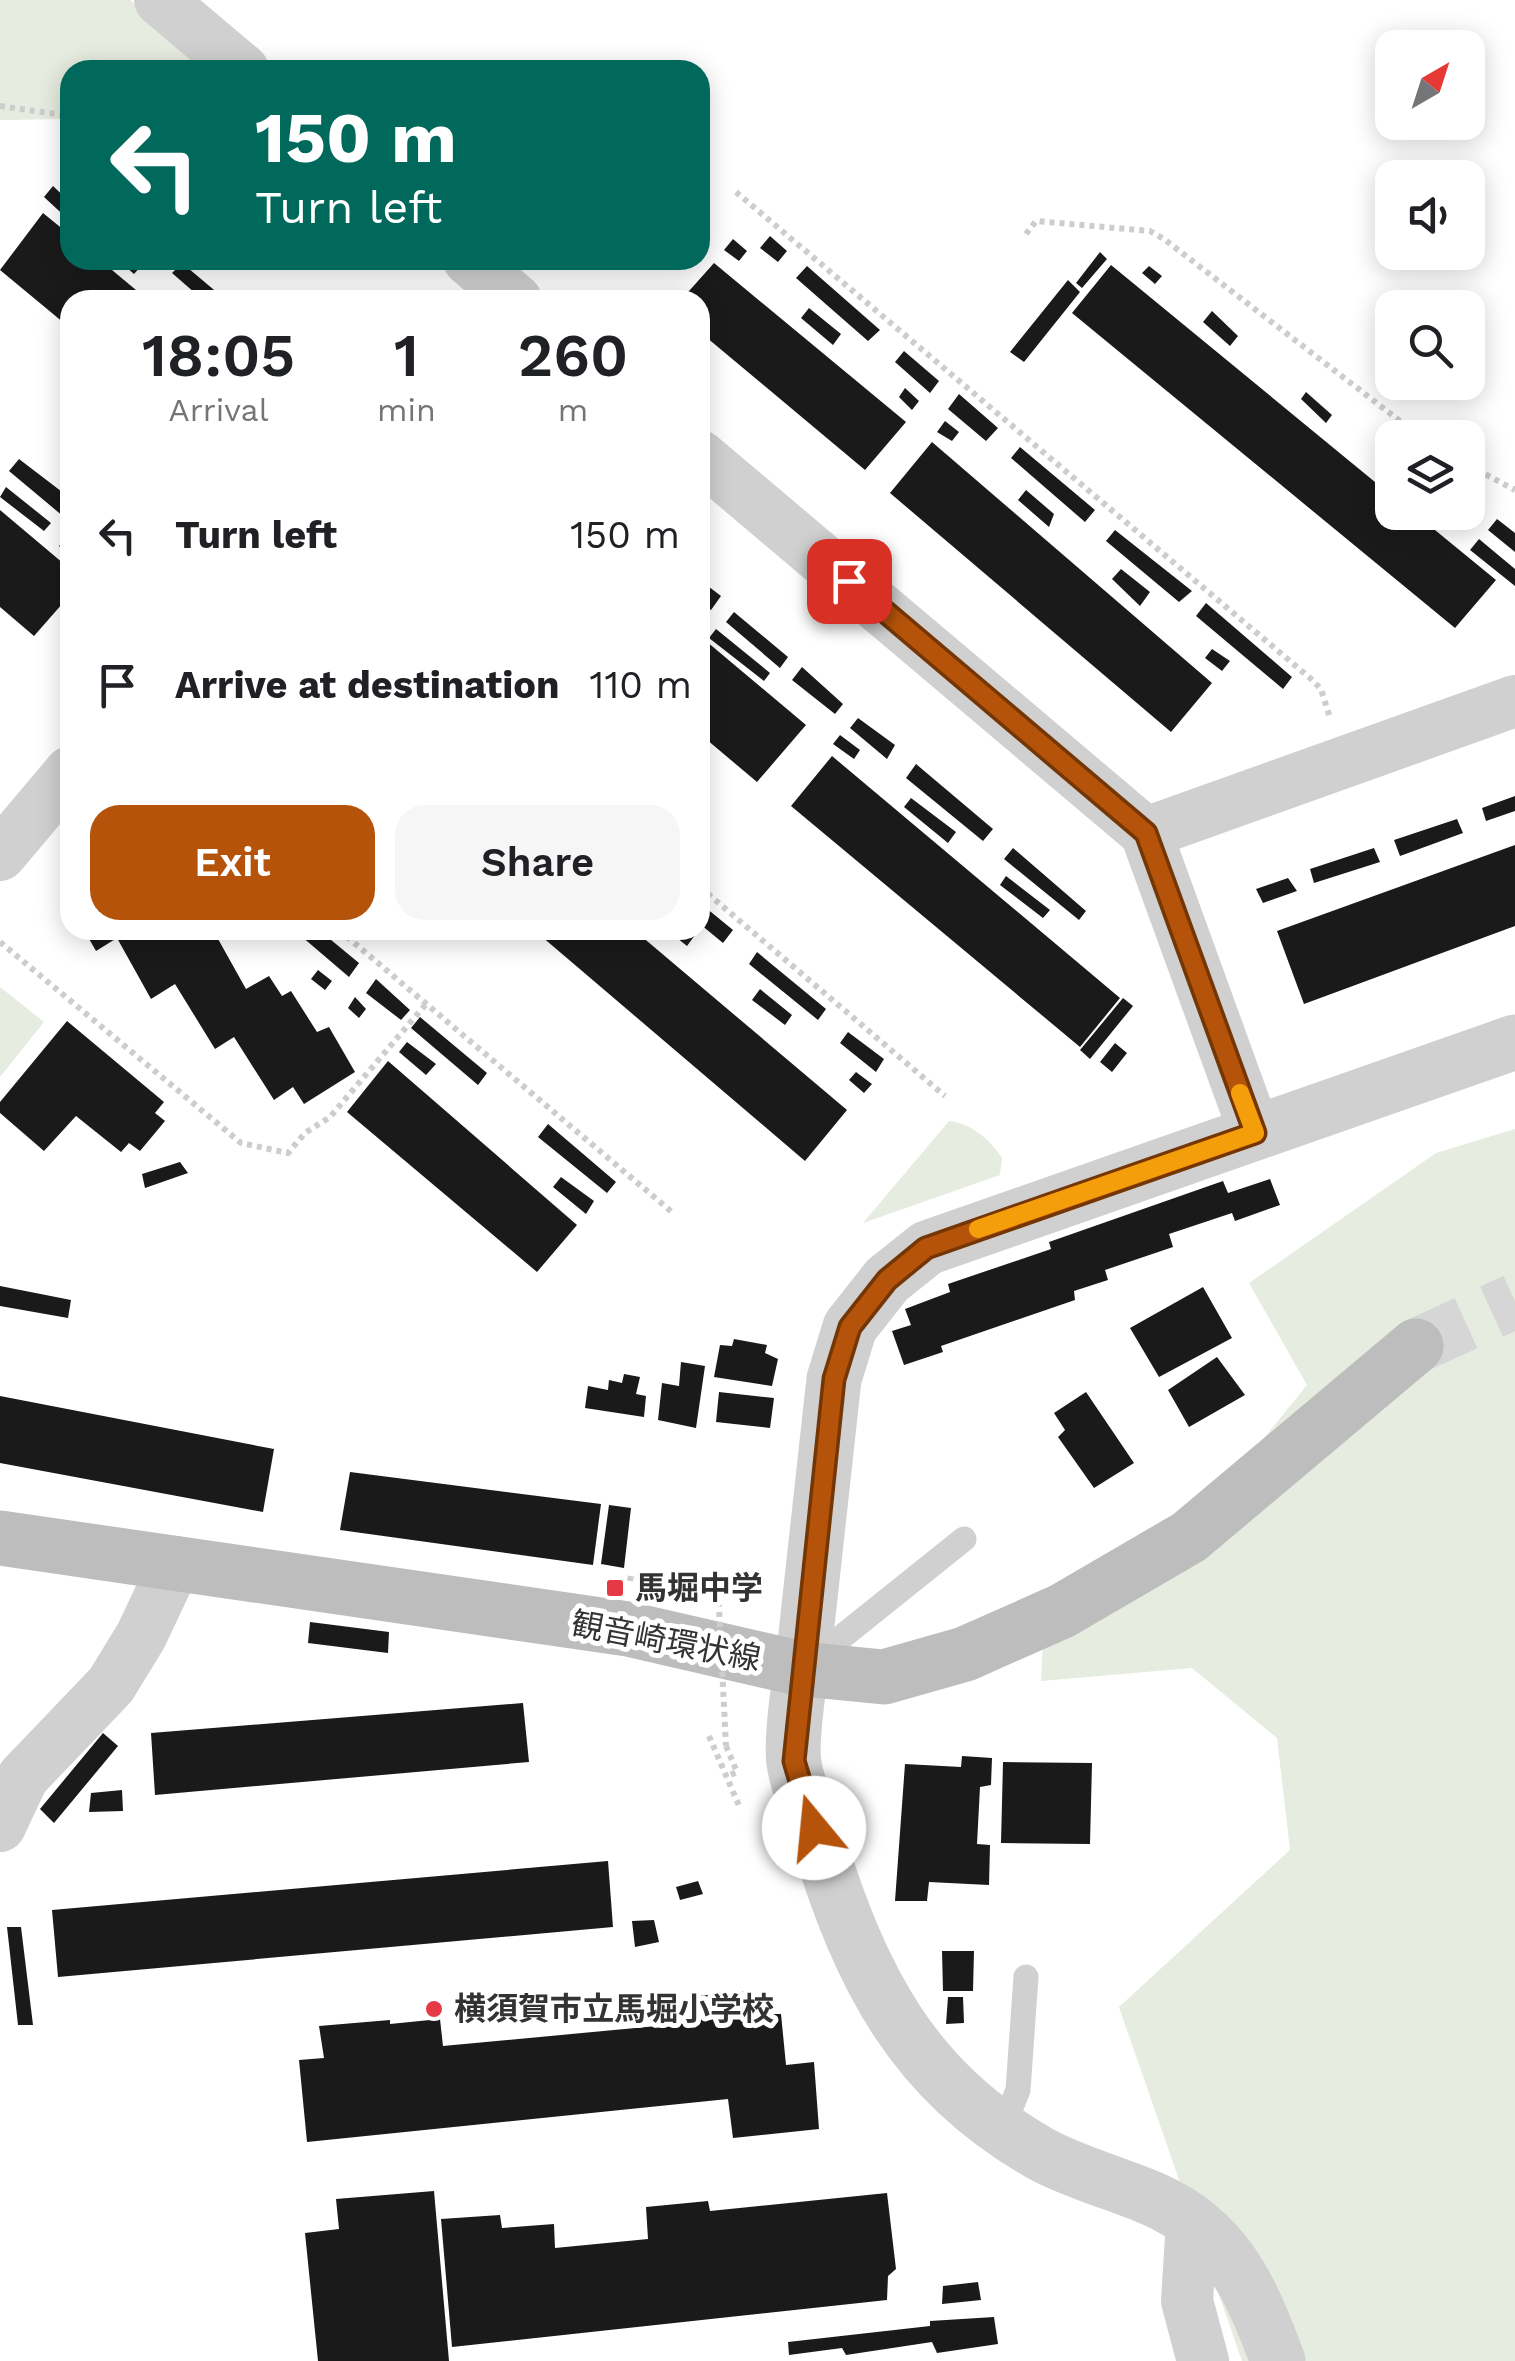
<!DOCTYPE html>
<meta charset="utf-8">
<style>
:root{--surface:#fff;--page:#f6f6f6;--text:#202124;--muted:#757577;--accent:#b45309}
body{margin:0;font-family:"Work Sans","Noto Sans JP",sans-serif;background:var(--page);color:var(--text);height:100vh;display:flex;flex-direction:column;font-size:38px;white-space:nowrap}
*{box-sizing:border-box;margin:0}
p{font-size:32px;color:var(--muted)}
.icon{flex:none;width:55px;height:55px;fill:none;stroke:currentColor;stroke-width:2;stroke-linecap:round;stroke-linejoin:round}
.map{position:relative;flex:1;overflow:hidden}
.drawer{position:absolute;left:60px;top:290px;width:650px;height:650px;display:flex;flex-direction:column;background:var(--surface);border-radius:30px;box-shadow:0 5px 25px #0003}
.drawer>*{flex:none}
.guide{position:absolute;left:60px;top:60px;width:650px;height:210px;border-radius:30px;box-shadow:0 5px 25px #0003;background:#00695c;color:#fff;overflow:hidden}
.needle{width:65px;rotate:39deg}
.tools{position:absolute;left:1375px;top:30px;display:grid;gap:20px}
.tools a{display:grid;place-items:center;width:110px;height:110px;border-radius:20px;background:var(--surface);box-shadow:0 5px 25px #0003;font-size:50px}
.pin{position:absolute;display:grid;place-items:center;width:85px;height:85px;color:#fff;margin:-42px;border-radius:20px;box-shadow:0 5px 15px #0006}
.me{position:absolute;width:110px;margin:-55px;rotate:343deg;stroke-linejoin:round;filter:drop-shadow(0 0 8px #0008)}
.turn{display:flex;align-items:center;gap:35px;height:210px;padding:0 30px;font-size:45px}
.turn .icon{width:130px;height:130px;stroke-width:2.5}
.turn b{display:block;font-size:70px;line-height:85px}
.eta{display:flex;justify-content:space-evenly;align-items:center;height:170px;text-align:center}
.eta b{font-size:60px;font-weight:600;line-height:70px}
.action{display:flex;gap:20px;margin-top:auto;padding:20px 30px}
.action a{flex:1;height:115px;border-radius:30px;background:var(--accent);color:#fff;font-size:40px;font-weight:600;line-height:115px;text-align:center}
.action a+a{background:var(--page);color:var(--text)}
ul{padding:0;list-style:none}
li{display:flex;align-items:center;gap:30px;height:150px;padding:0 30px}
li div{flex:1}
li b{display:block;font-size:38px}
li em{font-style:normal}
.map>svg:first-child{display:block}
.green{fill:#e6ecdf}
.building{fill:#1a1a1a}
.lines{fill:none;stroke-linecap:round;stroke-linejoin:round}
.secondary-tunnel{stroke:#d6d6d6;stroke-width:55;stroke-dasharray:55 28;stroke-linecap:butt}
.path{stroke:#cdcdcd;stroke-width:6;stroke-dasharray:5 5;stroke-linecap:butt}
.service{stroke:#d0d0d0;stroke-width:25}
.minor{stroke:#d0d0d0;stroke-width:52}
.tertiary{stroke:#d0d0d0;stroke-width:55}
.secondary{stroke:#bdbdbd;stroke-width:55}
.path-bridge{stroke:#cdcdcd;stroke-width:6;stroke-dasharray:5 5;stroke-linecap:butt}
.route-casing{stroke:#753606;stroke-width:25}
.route{stroke:#b45309;stroke-width:18}
.slow{stroke:#f59e0b;stroke-width:18}
.poi-dot{fill:#e63946;stroke:#fff;stroke-width:4}
.labels{text-anchor:middle;dominant-baseline:central;stroke-width:10;stroke-linejoin:round;paint-order:stroke}
.poi-label{font-size:32px;font-weight:bold;fill:#333;stroke:#fff;text-anchor:start}
.street-label{font-size:32px;fill:#333;stroke:#fff}
</style>
<div class="map">
<svg width="1515" height="2361" viewBox="0 0 1515 2361">
<rect width="100%" height="100%" fill="#fff"/>
<path class="green" d="M0,0H130L217,70H70V119L0,120Z
M0,987L44,1022L0,1077Z
M949,1121C970,1123 991,1140 1002,1158L1000,1175L863,1223Z
M1515,1129V2361H1242L1119,2007L1290,1850L1277,1738L1192,1668L1041,1681L1045,1600L1193,1526L1307,1385L1249,1283L1436,1153Z"/>
<path class="building" d="M53,186L70,202V221L44,197Z
M43,213L70,235V260H100L148,300H70V328L0,270Z
M770,236L787,251L778,262L760,248Z
M733,239L747,251L739,261L724,250Z
M1100,252L1107,259L1082,288L1076,283Z
M118,260H139L143,264L134,274Z
M182,263L226,300H203L172,273Z
M714,263L906,422L865,470L700,332V300H681Z
M1111,265L1392,496V512H1413L1496,580L1455,628L1072,313Z
M807,266L880,330L868,341L796,278Z
M1149,266L1162,276L1155,284L1142,273Z
M1068,280L1080,292L1024,362L1010,352Z
M809,308L841,334L833,345L801,318Z
M1212,311L1238,336L1230,346L1203,322Z
M904,351L939,381L930,393L895,362Z
M905,388L919,401L912,410L899,397Z
M1306,392L1332,415L1326,423L1301,399Z
M959,394L998,428L986,441L948,409Z
M945,421L959,432L952,441L937,432Z
M932,442L1212,683L1171,732L890,493Z
M1020,447L1095,510L1085,522L1011,458Z
M19,459L70,498V509L64,517L9,471Z
M6,487L51,523L44,531L0,497Z
M1026,490L1054,514L1049,527L1018,500Z
M0,510L70,569V595L34,636L0,607Z
M1497,519L1515,533V552L1488,530Z
M1115,530L1192,591L1179,602L1106,541Z
M68,536L70,538V556L59,546Z
M1479,539L1515,569V586L1470,550Z
M1121,569L1150,592L1140,606L1112,579Z
M700,580L721,596L711,610L700,602Z
M1206,603L1292,677L1283,689L1196,616Z
M734,612L788,657L780,668L726,622Z
M716,629L770,673L764,681L709,638Z
M700,636L806,725L757,782L700,734Z
M1212,649L1230,661L1222,671L1205,658Z
M802,667L843,704L835,714L792,680Z
M858,718L895,745L887,759L850,728Z
M840,735L860,750L854,759L833,744Z
M832,756L1120,998L1080,1047L791,806Z
M916,764L993,829L983,841L906,778Z
M1515,796V811L1486,821L1482,808Z
M911,798L956,832L948,843L904,807Z
M1457,819L1463,833L1400,856L1394,840Z
M1515,845V926L1304,1004L1277,931Z
M1013,848L1086,911L1079,920L1004,859Z
M1374,848L1380,862L1314,883L1310,869Z
M1006,876L1050,910L1043,918L1000,885Z
M1288,878L1297,891L1263,903L1256,889Z
M700,903L733,930L723,943L700,924Z
M84,930H213L246,989L269,976L282,996L291,991L317,1032L329,1027L355,1072L304,1104L293,1087L274,1100L234,1037L215,1049L175,984L151,999L117,938L96,951Z
M294,930H319L359,963L349,977Z
M534,930H634L847,1110L805,1161Z
M667,930H689L695,935L687,946Z
M757,952L826,1009L818,1020L749,964Z
M318,970L332,981L325,990L311,979Z
M376,979L410,1010L401,1020L366,993Z
M760,989L792,1015L785,1025L752,1000Z
M355,997L366,1009L359,1018L348,1008Z
M1123,998L1133,1006L1090,1059L1080,1050Z
M420,1017L487,1073L478,1085L411,1028Z
M67,1021L164,1102L155,1113L165,1121L140,1151L129,1143L121,1152L76,1116L44,1151L0,1113V1102Z
M848,1032L884,1059L876,1072L840,1043Z
M407,1042L436,1064L426,1075L399,1052Z
M1115,1043L1127,1053L1112,1072L1100,1062Z
M388,1061L577,1225L537,1272L347,1112Z
M856,1072L872,1084L864,1093L849,1080Z
M548,1124L616,1182L607,1193L538,1137Z
M180,1162L188,1173L145,1188L142,1174Z
M561,1177L594,1201L586,1214L553,1187Z
M1270,1179L1280,1205L1235,1221L1232,1213L1169,1234L1173,1247L1105,1270L1108,1280L1074,1291L1075,1300L941,1346L943,1352L904,1365L892,1331L911,1325L905,1309L950,1292L948,1284L1051,1249L1049,1242L1223,1181L1228,1193Z
M0,1286L71,1300L68,1318L0,1306Z
M1203,1287L1232,1338L1159,1377L1130,1328Z
M734,1339L767,1345L765,1353L778,1359L772,1386L714,1377L720,1345L732,1346Z
M1217,1357L1245,1395L1189,1427L1168,1390Z
M681,1362L705,1366L696,1428L658,1420L662,1383L679,1386Z
M624,1374L640,1377L636,1394L646,1396L644,1417L585,1408L588,1386L608,1390L609,1380L622,1383Z
M719,1392L774,1398L770,1428L716,1422Z
M1086,1392L1134,1463L1094,1488L1058,1437L1065,1430L1054,1413Z
M0,1396L274,1449L263,1512L0,1463Z
M350,1472L601,1504L593,1565L340,1530Z
M609,1505L631,1508L624,1568L601,1564Z
M310,1622L389,1632L388,1653L308,1643Z
M523,1703L529,1762L155,1795L151,1733Z
M103,1733L118,1746L54,1823L40,1809Z
M962,1756L992,1758L991,1785L980,1787L977,1844L990,1845L989,1885L929,1882L927,1901H895L905,1764L961,1767Z
M1003,1762L1092,1763L1090,1844L1001,1843Z
M122,1790L123,1811L89,1812L91,1793Z
M608,1861L613,1927L58,1977L52,1910Z
M698,1881L703,1894L680,1900L676,1887Z
M654,1920L659,1942L635,1947L632,1921Z
M7,1927H21L33,2025H18Z
M942,1951H974L973,1991H943Z
M752,1990L755,2014H781L786,2065L814,2062L819,2129L733,2138L728,2099L307,2142L299,2060L324,2058L319,2026L390,2020V2024L440,2019L443,2046L689,2023L688,1997Z
M948,1997H963L964,2023L946,2024Z
M434,2191L449,2361H318L305,2233L339,2229L336,2199Z
M887,2193L896,2269L888,2276L887,2300L452,2347L441,2219L500,2215L502,2228L554,2224L555,2248L648,2239L646,2207L708,2201L710,2211Z
M978,2282L981,2300L942,2304L943,2286Z
M994,2317L998,2344L937,2353L932,2342L846,2355L842,2348L789,2355L788,2342L930,2326V2321Z"/>
<g class="lines">
<path class="secondary-tunnel" d="M1416,1346L1515,1301"/>
<path class="path" d="M0,106L70,116
M736,192L1310,678L1321,689L1330,718
M1026,234L1036,221L1150,231L1164,239L1422,438
M1468,465L1515,490
M700,887L945,1096
M339,930L673,1213
M0,942L241,1143L288,1153L305,1133L330,1117L426,1004
M630,1581L631,1575L713,1587
M709,1736L740,1808
M726,1746L737,1772L726,1777"/>
<path class="service" d="M808,1664L964,1539
M1001,2132L1018,2090L1026,1977"/>
<path class="minor" d="M160,0L243,70
M469,260L516,300
M700,456L1146,833L1255,1133
M1146,833L1515,701
M0,855L70,772
M0,1826L23,1777L111,1685L141,1636L176,1562
M1192,2221L1187,2301L1203,2361"/>
<path class="tertiary" d="M1278,2361C1252,2291 1227,2231 1153,2199C1116,2183 1076,2173 1041,2154C913,2082 861,1978 819,1843C811,1817 798,1790 794,1763C790,1737 801,1672 805,1643C815,1555 824,1467 834,1379L850,1327L887,1280L927,1248L1515,1042"/>
<path class="secondary" d="M0,1538L628,1629L802,1669L884,1677L965,1654L1062,1611L1189,1537L1416,1346"/>
<path class="path-bridge" d="M713,1587H718L726,1746"/>
</g>
<g class="lines">
<defs>
<path id="route" d="M814,1828L794,1761L834,1379L850,1327L887,1280L926,1248L1255,1133L1146,833L849,581"/>
</defs>
<use href="#route" class="route-casing"/>
<use href="#route" class="route"/>
<path class="slow" d="M978,1229L1255,1133L1240,1093"/>
</g>
<g class="poi-dot">
<rect x="605" y="1578" width="20" height="20" rx="5"/>
<circle cx="434" cy="2009" r="10"/>
</g>
<g class="labels">
<g class="poi-label">
<text x="635" y="1588">馬堀中学</text>
<text x="454" y="2009">横須賀市立馬堀小学校</text>
</g>
<g class="street-label">
<text transform="translate(666 1641) rotate(11)">観音崎環状線</text>
</g>
</g>
</svg>
<div class="tools">
<a><svg class="needle" viewBox="-14 -14 28 28"><path d="M0-13l5 13h-10z" fill="#e53935"/><path d="M0 13l5-13h-10z" fill="#757577"/></svg></a>
<a><svg class="icon" aria-label="sound" viewBox="0 0 24 24"><path d="M4 9h4l5-4v14l-5-4H4zM17 9q2 3 0 6"/></svg></a>
<a><svg class="icon" aria-label="search" viewBox="0 0 24 24"><circle cx="10" cy="10" r="6"/><path d="M15 15l6 6"/></svg></a>
<a><svg class="icon" aria-label="layers" viewBox="0 0 24 24"><path d="M12 4l9 5-9 5-9-5zM3 14l9 5 9-5"/></svg></a>
</div>
<div class="pin" style="left:849px;top:581px;background:#d93025"><svg class="icon" aria-label="arrive" viewBox="0 0 24 24"><path d="M6 21V4h12l-3 4 3 4H6"/></svg></div>
<svg class="me" style="left:814px;top:1828px" viewBox="-20 -20 40 40"><circle r="19" fill="#fff"/><path d="M0-13L10 11 0 6-10 11z" fill="#b45309"/></svg>
<div class="guide">
<div class="turn"><svg class="icon" aria-label="left" viewBox="0 0 24 24"><path d="M17 20v-9H6M10 6l-5 5 5 5"/></svg><div><b>150 m</b>Turn left</div></div>
</div>
<section class="drawer">
<div class="eta">
<div><b>18:05</b><p>Arrival</p></div>
<div><b>1</b><p>min</p></div>
<div><b>260</b><p>m</p></div>
</div>
<ul>
<li><svg class="icon" aria-label="left" viewBox="0 0 24 24"><path d="M17 20v-9H6M10 6l-5 5 5 5"/></svg><div><b>Turn left</b></div><em>150 m</em></li>
<li><svg class="icon" aria-label="arrive" viewBox="0 0 24 24"><path d="M6 21V4h12l-3 4 3 4H6"/></svg><div><b>Arrive at destination</b></div><em>110 m</em></li>
</ul>
<div class="action"><a>Exit</a><a>Share</a></div>
</section>
</div>
